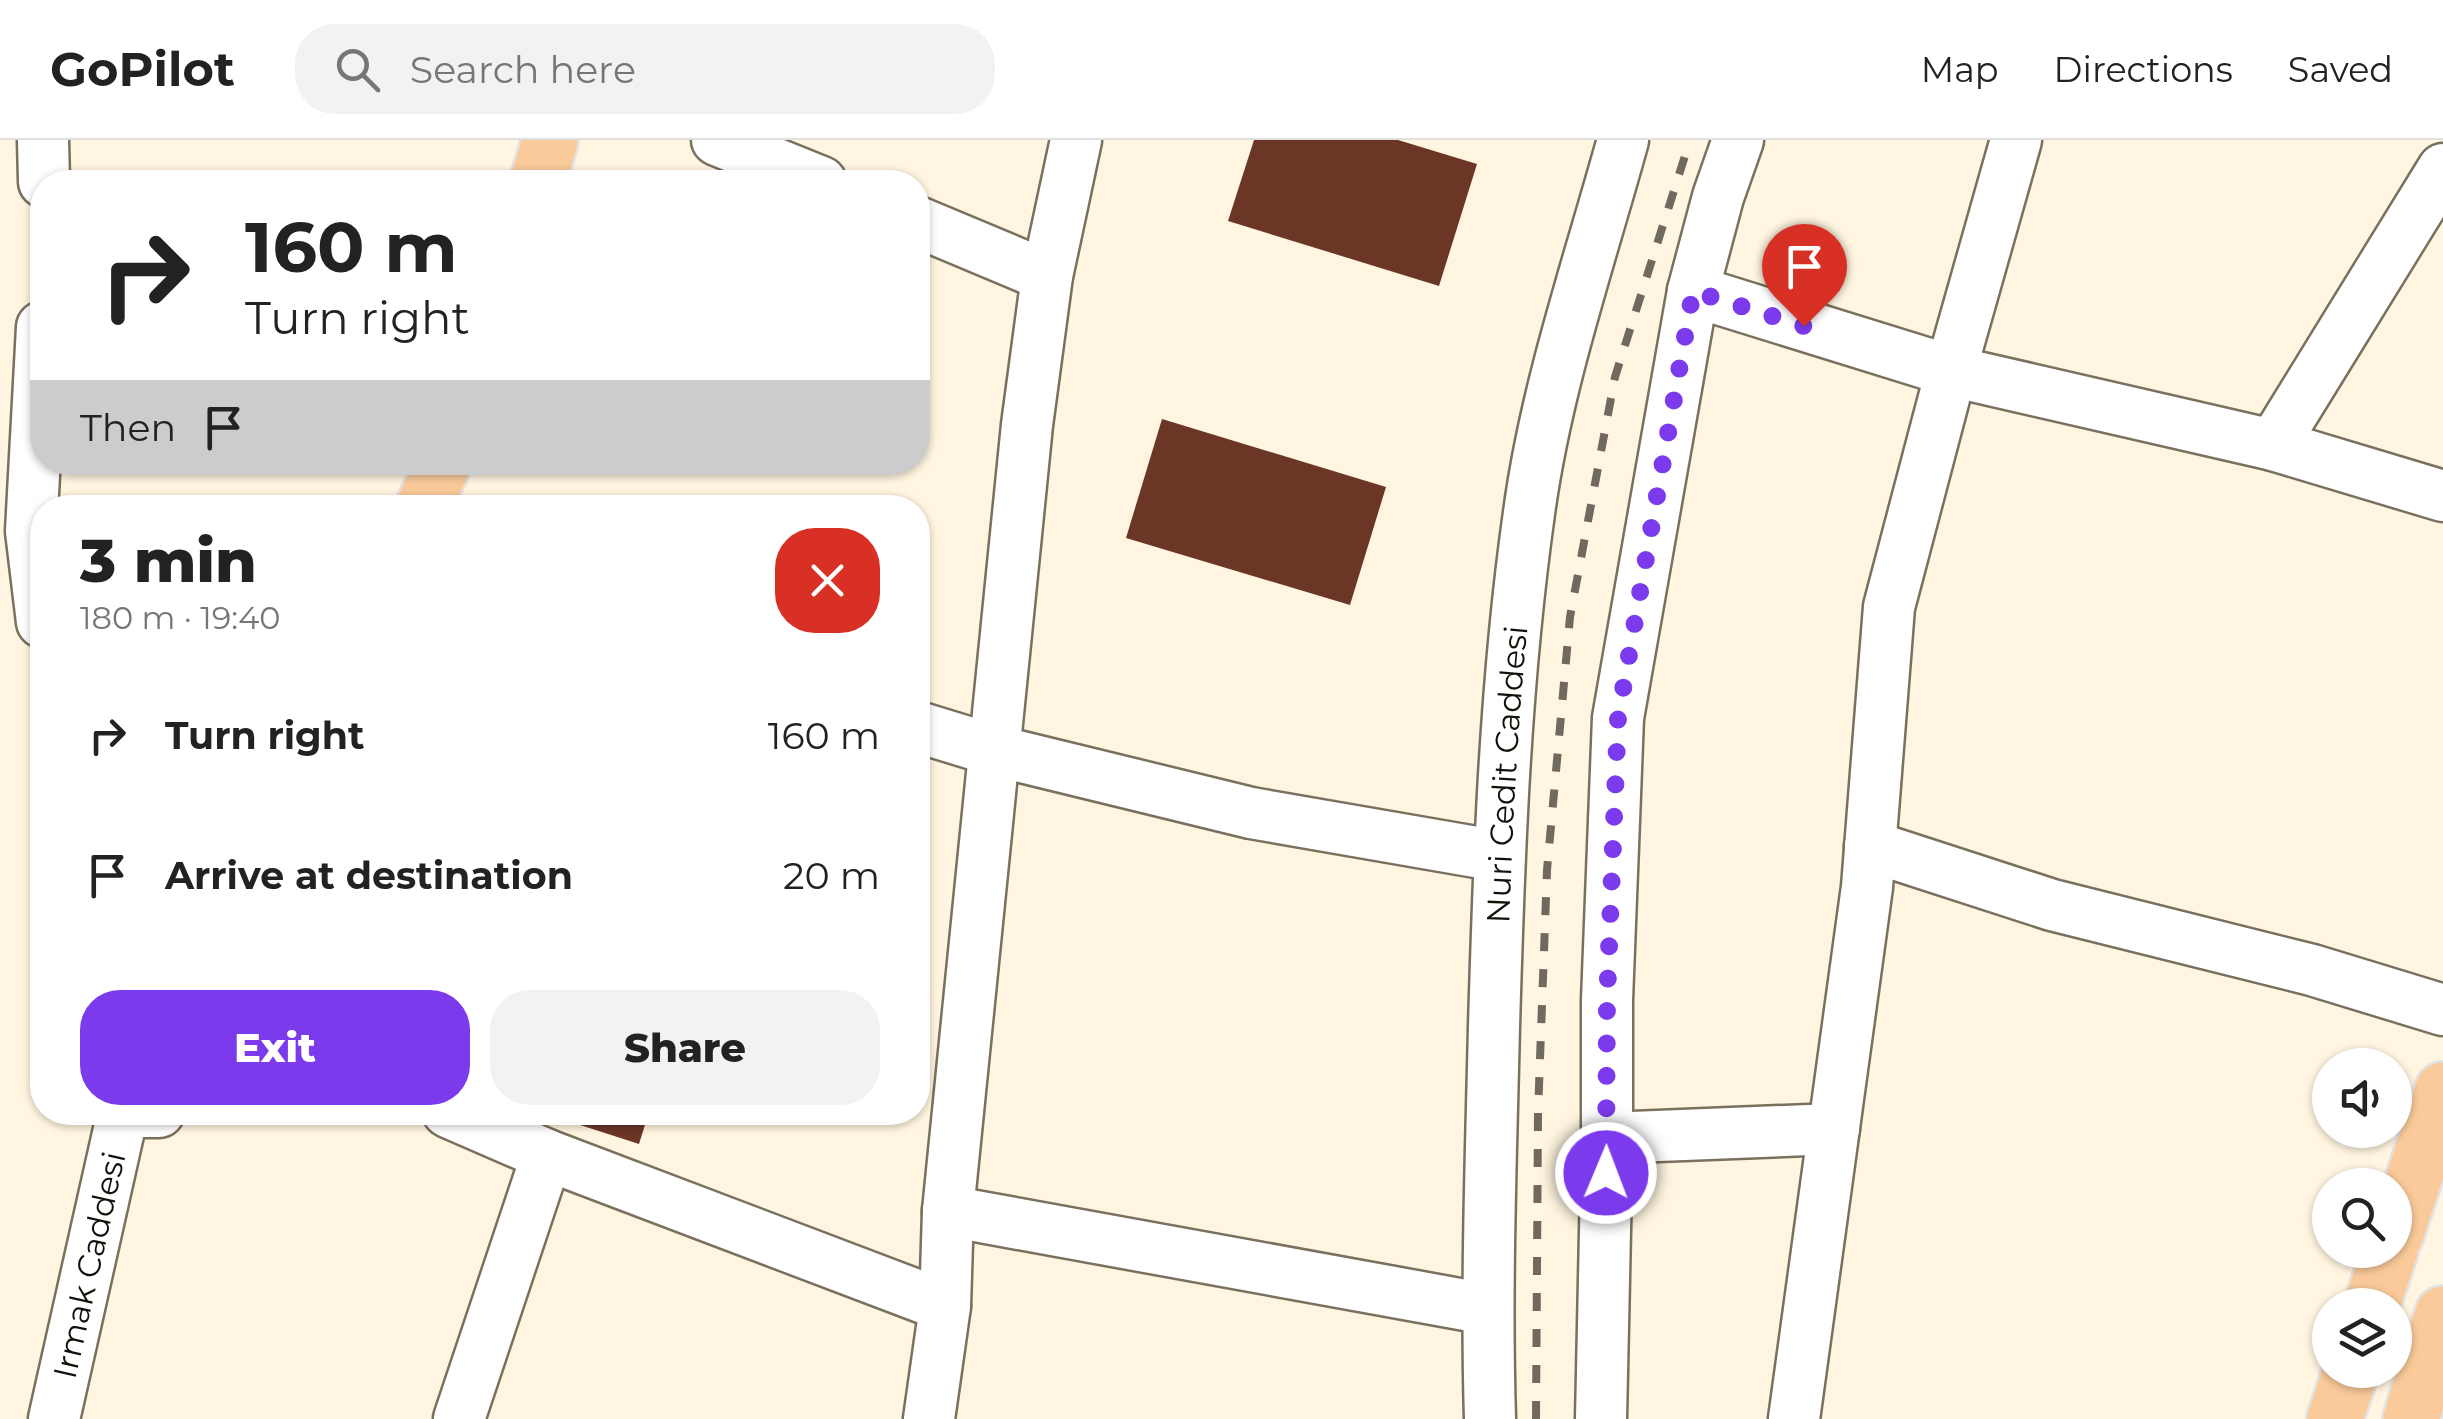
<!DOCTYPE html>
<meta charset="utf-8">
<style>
:root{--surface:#fff;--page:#f2f2f2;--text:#222;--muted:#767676;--line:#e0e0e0;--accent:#7c3aed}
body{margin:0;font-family:Montserrat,sans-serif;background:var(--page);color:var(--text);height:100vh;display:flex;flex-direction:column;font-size:38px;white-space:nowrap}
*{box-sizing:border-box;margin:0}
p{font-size:32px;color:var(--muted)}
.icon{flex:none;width:55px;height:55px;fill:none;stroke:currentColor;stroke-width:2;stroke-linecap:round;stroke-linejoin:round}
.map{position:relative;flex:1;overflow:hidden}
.side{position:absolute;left:30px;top:355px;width:900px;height:630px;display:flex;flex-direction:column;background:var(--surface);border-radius:40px;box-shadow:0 2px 8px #0004}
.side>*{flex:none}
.banner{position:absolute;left:30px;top:30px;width:900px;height:305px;border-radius:40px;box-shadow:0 2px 8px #0004;background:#fff;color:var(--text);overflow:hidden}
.buttons{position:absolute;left:2312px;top:908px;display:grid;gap:20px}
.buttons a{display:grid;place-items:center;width:100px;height:100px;border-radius:50%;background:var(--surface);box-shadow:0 2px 8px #0004;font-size:50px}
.pin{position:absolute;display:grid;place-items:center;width:85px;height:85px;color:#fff;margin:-102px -42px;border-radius:50% 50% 50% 0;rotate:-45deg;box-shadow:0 0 10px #0007}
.pin .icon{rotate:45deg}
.me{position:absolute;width:110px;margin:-55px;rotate:1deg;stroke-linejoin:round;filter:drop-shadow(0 0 8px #0008)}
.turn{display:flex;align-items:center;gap:35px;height:210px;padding:0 50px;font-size:45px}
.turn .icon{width:130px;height:130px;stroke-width:2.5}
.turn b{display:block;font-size:70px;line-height:85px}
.then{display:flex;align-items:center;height:95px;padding:0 50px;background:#0003;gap:20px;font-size:38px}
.round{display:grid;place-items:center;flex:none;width:105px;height:105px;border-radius:40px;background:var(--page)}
.summary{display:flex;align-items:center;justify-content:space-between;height:170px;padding:0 50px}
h1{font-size:60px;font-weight:800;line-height:75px}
.button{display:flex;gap:20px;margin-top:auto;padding:20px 50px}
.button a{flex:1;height:115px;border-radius:40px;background:var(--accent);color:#fff;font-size:40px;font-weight:800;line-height:115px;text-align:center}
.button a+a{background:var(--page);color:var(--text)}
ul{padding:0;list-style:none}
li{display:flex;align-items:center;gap:30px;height:140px;padding:0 50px}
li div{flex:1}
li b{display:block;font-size:38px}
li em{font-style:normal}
header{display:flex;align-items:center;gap:60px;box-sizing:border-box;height:140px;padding:0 50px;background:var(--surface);border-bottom:2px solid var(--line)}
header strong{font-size:48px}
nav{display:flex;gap:55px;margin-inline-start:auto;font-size:35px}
.search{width:700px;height:90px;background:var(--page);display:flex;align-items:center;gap:25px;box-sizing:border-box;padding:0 35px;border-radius:40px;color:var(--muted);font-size:38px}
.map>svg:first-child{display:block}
.building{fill:#6c3627}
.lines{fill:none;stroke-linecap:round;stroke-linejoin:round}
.minor-casing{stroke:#79715e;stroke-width:55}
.major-casing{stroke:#e3e2e1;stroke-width:60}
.minor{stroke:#fff;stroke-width:50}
.major{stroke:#faca9a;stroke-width:55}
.rail{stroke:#6f6a5d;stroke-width:8;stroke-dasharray:18 18;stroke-linecap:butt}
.route{stroke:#7c3aed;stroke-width:18;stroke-dasharray:0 32.4}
.labels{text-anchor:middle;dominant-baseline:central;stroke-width:10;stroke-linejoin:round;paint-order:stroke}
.street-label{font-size:32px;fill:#131009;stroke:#fff5e0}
</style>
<header>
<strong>GoPilot</strong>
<div class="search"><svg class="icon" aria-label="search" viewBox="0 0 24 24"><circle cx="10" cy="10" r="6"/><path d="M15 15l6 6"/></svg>Search here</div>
<nav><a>Map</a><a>Directions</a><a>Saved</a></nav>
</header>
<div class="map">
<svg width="2443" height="1279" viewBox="0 0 2443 1279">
<rect width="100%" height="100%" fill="#fff5e0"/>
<path class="building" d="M1254,0H1398L1477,24L1439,146L1228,81Z
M1162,279L1386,347L1350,465L1126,398Z
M540,972H649L639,1004Z"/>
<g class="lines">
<defs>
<g id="minor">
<path d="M43,0L44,42"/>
<path d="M717,0L821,42"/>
<path d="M918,82L1047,136"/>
<path d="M1693,151L1951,231L2273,305L2443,356"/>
<path d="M42,187L31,391L42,482"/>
<path d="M2273,305L2443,29"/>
<path d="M918,587L993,610L1251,673L1499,716"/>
<path d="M1870,706L2052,765L2312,830L2443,870"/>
<path d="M448,972L547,1015L945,1166"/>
<path d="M1607,998V860L1618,578L1693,151L1718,57L1738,0"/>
<path d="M948,1071L1487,1169"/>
<path id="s1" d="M54,1279L123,972H159"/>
<path d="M459,1279L547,1015"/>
<path d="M929,1279L945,1166L948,1071L1027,285L1047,136L1076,0"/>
<path id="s2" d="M1490,1279C1486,1148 1491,1017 1494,886C1499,715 1505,543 1529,373C1546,247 1589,123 1623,0"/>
<path d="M1601,1279L1607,998L1834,989"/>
<path d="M1794,1279L1867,747L1889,467L1958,205L2016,0"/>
</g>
<path id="major" d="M538,42L550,0
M423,368L444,322
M2395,1096L2443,950
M2372,1165L2390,1110
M2335,1279L2351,1230
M2411,1279L2443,1174"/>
</defs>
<use href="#minor" class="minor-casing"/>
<use href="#major" class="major-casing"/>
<use href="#minor" class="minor"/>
<use href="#major" class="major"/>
<path class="rail" d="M1536,1279L1538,973L1547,730L1570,477L1615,237L1690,0"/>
</g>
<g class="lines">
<path class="route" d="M1606,1033L1607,860L1618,578L1693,151L1804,186"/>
</g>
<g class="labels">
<g class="street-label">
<text stroke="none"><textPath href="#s2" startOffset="645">Nuri Cedit Caddesi</textPath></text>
<text stroke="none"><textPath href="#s1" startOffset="158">Irmak Caddesi</textPath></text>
</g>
</g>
</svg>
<div class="buttons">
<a><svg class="icon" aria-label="sound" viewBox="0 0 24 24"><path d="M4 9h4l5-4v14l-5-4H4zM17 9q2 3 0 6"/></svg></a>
<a><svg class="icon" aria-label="search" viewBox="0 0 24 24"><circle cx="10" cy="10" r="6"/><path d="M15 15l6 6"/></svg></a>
<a><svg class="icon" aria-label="layers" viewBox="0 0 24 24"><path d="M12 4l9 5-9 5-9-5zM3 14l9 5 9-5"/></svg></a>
</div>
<div class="pin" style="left:1804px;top:186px;background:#d93025"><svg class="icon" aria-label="arrive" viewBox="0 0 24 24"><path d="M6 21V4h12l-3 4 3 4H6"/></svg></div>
<svg class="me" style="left:1606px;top:1033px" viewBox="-20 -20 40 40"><circle r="17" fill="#7c3aed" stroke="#fff" stroke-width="3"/><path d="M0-11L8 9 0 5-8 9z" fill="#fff"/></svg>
<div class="banner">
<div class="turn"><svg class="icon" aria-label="right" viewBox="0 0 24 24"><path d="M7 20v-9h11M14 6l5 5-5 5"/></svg><div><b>160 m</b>Turn right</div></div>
<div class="then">Then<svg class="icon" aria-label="arrive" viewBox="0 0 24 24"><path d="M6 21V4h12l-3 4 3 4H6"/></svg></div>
</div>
<section class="side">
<div class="summary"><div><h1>3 min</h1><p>180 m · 19:40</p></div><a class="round" style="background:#d93025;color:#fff"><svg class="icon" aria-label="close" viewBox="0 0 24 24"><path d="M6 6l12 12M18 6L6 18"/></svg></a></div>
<ul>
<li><svg class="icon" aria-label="right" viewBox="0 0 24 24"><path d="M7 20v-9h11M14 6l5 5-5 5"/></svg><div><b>Turn right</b></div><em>160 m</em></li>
<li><svg class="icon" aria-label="arrive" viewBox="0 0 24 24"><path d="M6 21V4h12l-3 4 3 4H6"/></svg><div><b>Arrive at destination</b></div><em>20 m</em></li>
</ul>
<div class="button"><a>Exit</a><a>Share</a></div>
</section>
</div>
